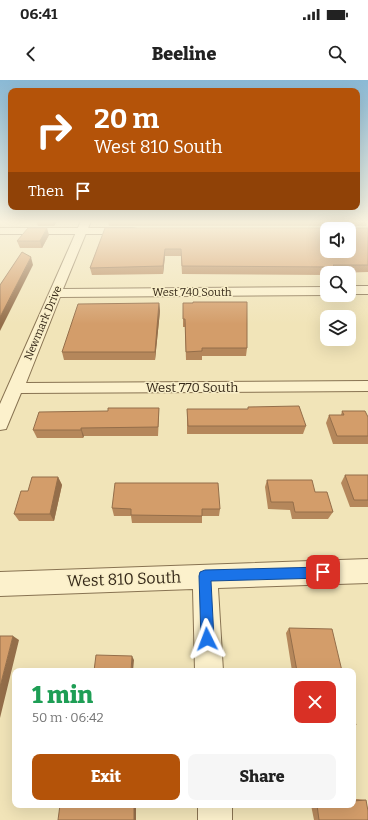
<!DOCTYPE html>
<meta charset="utf-8">
<style>
:root{--surface:#fff;--page:#f6f6f6;--text:#222;--muted:#767676;--accent:#b45309}
body{margin:0;font-family:Bitter,serif;background:var(--page);color:var(--text);height:100vh;display:flex;flex-direction:column;font-size:15px;white-space:nowrap}
*{box-sizing:border-box;margin:0}
p{font-size:13px;color:var(--muted)}
.icon{flex:none;width:22px;height:22px;fill:none;stroke:currentColor;stroke-width:2;stroke-linecap:round;stroke-linejoin:round}
.map{position:relative;flex:1;overflow:hidden}
.details{position:absolute;left:12px;top:588px;width:344px;height:140px;display:flex;flex-direction:column;background:var(--surface);border-radius:8px;box-shadow:0 4px 16px #0002}
.details>*{flex:none}
.banner{position:absolute;left:8px;top:8px;width:352px;height:122px;border-radius:8px;box-shadow:0 4px 16px #0002;background:#b45309;color:#fff;overflow:hidden}
.tools{position:absolute;left:320px;top:142px;display:grid;gap:8px}
.tools a{display:grid;place-items:center;width:36px;height:36px;border-radius:8px;background:var(--surface);box-shadow:0 4px 16px #0002;font-size:20px}
.pin{position:absolute;display:grid;place-items:center;width:34px;height:34px;color:#fff;margin:-17px;border-radius:8px;box-shadow:0 2px 6px #0006}
.me{position:absolute;width:44px;margin:-22px;rotate:357deg;stroke-linejoin:round;filter:drop-shadow(0 0 3px #0008)}
.turn{display:flex;align-items:center;gap:14px;height:84px;padding:0 20px;font-size:18px}
.turn .icon{width:52px;height:52px;stroke-width:2.5}
.turn b{display:block;font-size:28px;line-height:34px}
.then{display:flex;align-items:center;height:38px;padding:0 20px;background:#0003;gap:8px;font-size:15px}
.round{display:grid;place-items:center;flex:none;width:42px;height:42px;border-radius:8px;background:var(--page)}
.summary{display:flex;align-items:center;justify-content:space-between;height:68px;padding:0 20px}
h1{font-size:24px;font-weight:800;line-height:30px;color:#1e9e55}
.button{display:flex;gap:8px;margin-top:auto;padding:8px 20px}
.button a{flex:1;height:46px;border-radius:8px;background:var(--accent);color:#fff;font-size:16px;font-weight:800;line-height:46px;text-align:center}
.button a+a{background:var(--page);color:var(--text)}
.status{display:flex;justify-content:space-between;align-items:center;height:28px;padding:0 20px;background:var(--surface);direction:ltr}
.status svg{height:11px;fill:currentColor}
header{display:flex;justify-content:space-between;align-items:center;height:52px;padding:0 20px;background:var(--surface);font-size:18px;font-weight:800}
.map>svg:first-child{display:block}
.lines{fill:none;stroke-linecap:round;stroke-linejoin:round}
.street-casing{stroke:#887352;stroke-width:2}
.secondary-casing{stroke:#6a5336;stroke-width:2}
.street{fill:#fcf1cc;fill-rule:evenodd}
.secondary{fill:#fcf1cc;fill-rule:evenodd}
.wall{fill:#b5875b}
.shaded-wall{fill:#946e4a}
.building{fill:#d39d6a;stroke:#946e4a;fill-rule:evenodd}
.route{fill:#1a73e8;stroke:#114b97}
.labels{text-anchor:middle;dominant-baseline:central;stroke-width:3;stroke-linejoin:round;paint-order:stroke}
.far-street-label{font-size:11px;fill:#362919;stroke:#f8eec8}
.street-label{font-size:13px;fill:#362919;stroke:#f8eec8}
.near-street-label{font-size:16px;fill:#362919;stroke:#f8eec8}
</style>
<div class="status"><b>06:41</b><svg viewBox="0 0 49 12"><path d="M0 12V9h3v3zM5 12V6h3v6zM10 12V3h3v9zM15 12V0h3v12zM26 1h20v11H26zM47 4h2v5h-2z"/></svg></div>
<header><svg class="icon" aria-label="back" viewBox="0 0 24 24"><path d="M15 5l-7 7 7 7"/></svg>Beeline<svg class="icon" aria-label="search" viewBox="0 0 24 24"><circle cx="10" cy="10" r="6"/><path d="M15 15l6 6"/></svg></header>
<div class="map">
<svg width="368" height="740" viewBox="0 0 368 740">
<rect width="100%" height="100%" fill="#f1e4b8"/>
<g class="lines">
<defs>
<path id="street" d="M81,141H91L63,209L327,207V215L60,217L26,303L368,301V311L21,313L6,349L0,350V324Z
M349,206H368V214H349Z
M368,479V503L218,508L223,591H195L193,509L0,516V492Z
M198,725H232V740H198Z"/>
<path id="secondary" d="M0,148H133L137,149L139,151L137,153L133,154H0Z"/>
</defs>
<use href="#street" class="street-casing"/>
<use href="#secondary" class="secondary-casing"/>
<use href="#street" class="street"/>
<use href="#secondary" class="secondary"/>
</g>
<path class="wall" d="M36,141H57L54,146H38Z
M108,141H367L366,146H350L351,148H368V192L333,193H327V195L182,194L181,176H165L163,194L92,195L90,188L105,148H329V146H109Z
M49,155L42,168H20L17,161Z
M159,223L160,231L155,280H64L62,272Z
M183,223L247,268L246,276H202V280H186L185,247H183Z
M248,327L306,346L303,354H187V329H248Z
M159,328V336L158,356H84L83,358H37L33,350L108,331Z
M342,331L368,337V364H333L326,343L329,335H341Z
M345,395H368V427H350L341,403Z
M58,397L62,405L54,441H19L14,434L28,411Z
M267,400L315,412L333,432L328,439H292L290,430L268,429L265,407Z
M112,428L220,429L219,436H202V443H132L131,436H114Z
M289,548L342,591H292L286,553Z
M353,719H358L366,720L368,740H314L311,725H353Z"/>
<path class="shaded-wall" d="M52,141H57L54,146Z
M345,141H350L348,146L343,148Z
M47,148L49,155L42,168L40,161Z
M165,169V176L163,194V186Z
M31,177L33,185L0,251V237Z
M159,223L160,231L155,280V272Z
M81,348L84,356L83,358L81,350Z
M58,397L62,405L54,441L50,434Z
M13,556L19,560L0,638V607Z
M132,576L134,580L133,591H131Z
M134,725H136V740H134Z"/>
<path class="building" d="M333,141H346L345,143L350,144L351,148H368V185H333L335,187L182,186L181,169H165L163,186L90,188L105,148H329L330,144L335,143V141ZM327,149H349V171H327Z
M28,148H47L40,161H17Z
M22,172L31,177L0,237V205Z
M193,222H247V268H202V271L186,272L185,239H183V223H193Z
M159,223L155,272H62L78,224Z
M299,326L306,346H188L187,329H248V327Z
M108,328H159L158,347L81,348V350H33L39,332L108,331Z
M342,331H365L368,337V356H337L329,335H344Z
M345,395H368V420H354Z
M32,397H58L50,434H14L21,411H28Z
M267,400H312L315,412H327L333,432H295L293,422H271Z
M115,403H218L220,429H202V436L131,435V429L112,428Z
M289,548L332,549L342,591H292H297Z
M0,556H13L0,607Z
M96,575L132,576L131,591H94Z
M353,635L356,645H353Z
M366,720L368,731V740H319L317,725H353V721Z
M60,725H134V740H58Z"/>
<linearGradient id="sky" x2="0" y2="1"><stop stop-color="#8ab9d5"/><stop offset="0.58" stop-color="#f9f3df"/><stop offset="1" stop-color="#f9f3df" stop-opacity="0"/></linearGradient>
<rect width="368" height="244" fill="url(#sky)"/>
<path class="route" d="M323,487L327,488L329,492L327,496L323,498L211,501L214,559L212,564L207,566L203,564L201,559L199,496L200,492L205,490Z"/>
<g class="labels">
<g class="far-street-label">
<text x="192" y="212">West 740 South</text>
<text transform="translate(43 243) rotate(-67)">Newmark Drive</text>
</g>
<g class="street-label">
<text x="192" y="307">West 770 South</text>
</g>
<g class="near-street-label">
<text transform="translate(124 499) rotate(-2)">West 810 South</text>
</g>
</g>
</svg>
<div class="tools">
<a><svg class="icon" aria-label="sound" viewBox="0 0 24 24"><path d="M4 9h4l5-4v14l-5-4H4zM17 9q2 3 0 6"/></svg></a>
<a><svg class="icon" aria-label="search" viewBox="0 0 24 24"><circle cx="10" cy="10" r="6"/><path d="M15 15l6 6"/></svg></a>
<a><svg class="icon" aria-label="layers" viewBox="0 0 24 24"><path d="M12 4l9 5-9 5-9-5zM3 14l9 5 9-5"/></svg></a>
</div>
<div class="pin" style="left:323px;top:492px;background:#d93025"><svg class="icon" aria-label="arrive" viewBox="0 0 24 24"><path d="M6 21V4h12l-3 4 3 4H6"/></svg></div>
<svg class="me" style="left:207px;top:559px" viewBox="-20 -20 40 40"><path d="M0-17L14 15 0 8-14 15z" fill="#1a73e8" stroke="#fff" stroke-width="4"/></svg>
<div class="banner">
<div class="turn"><svg class="icon" aria-label="right" viewBox="0 0 24 24"><path d="M7 20v-9h11M14 6l5 5-5 5"/></svg><div><b>20 m</b>West 810 South</div></div>
<div class="then">Then<svg class="icon" aria-label="arrive" viewBox="0 0 24 24"><path d="M6 21V4h12l-3 4 3 4H6"/></svg></div>
</div>
<section class="details">
<div class="summary"><div><h1>1 min</h1><p>50 m · 06:42</p></div><a class="round" style="background:#d93025;color:#fff"><svg class="icon" aria-label="close" viewBox="0 0 24 24"><path d="M6 6l12 12M18 6L6 18"/></svg></a></div>
<div class="button"><a>Exit</a><a>Share</a></div>
</section>
</div>
